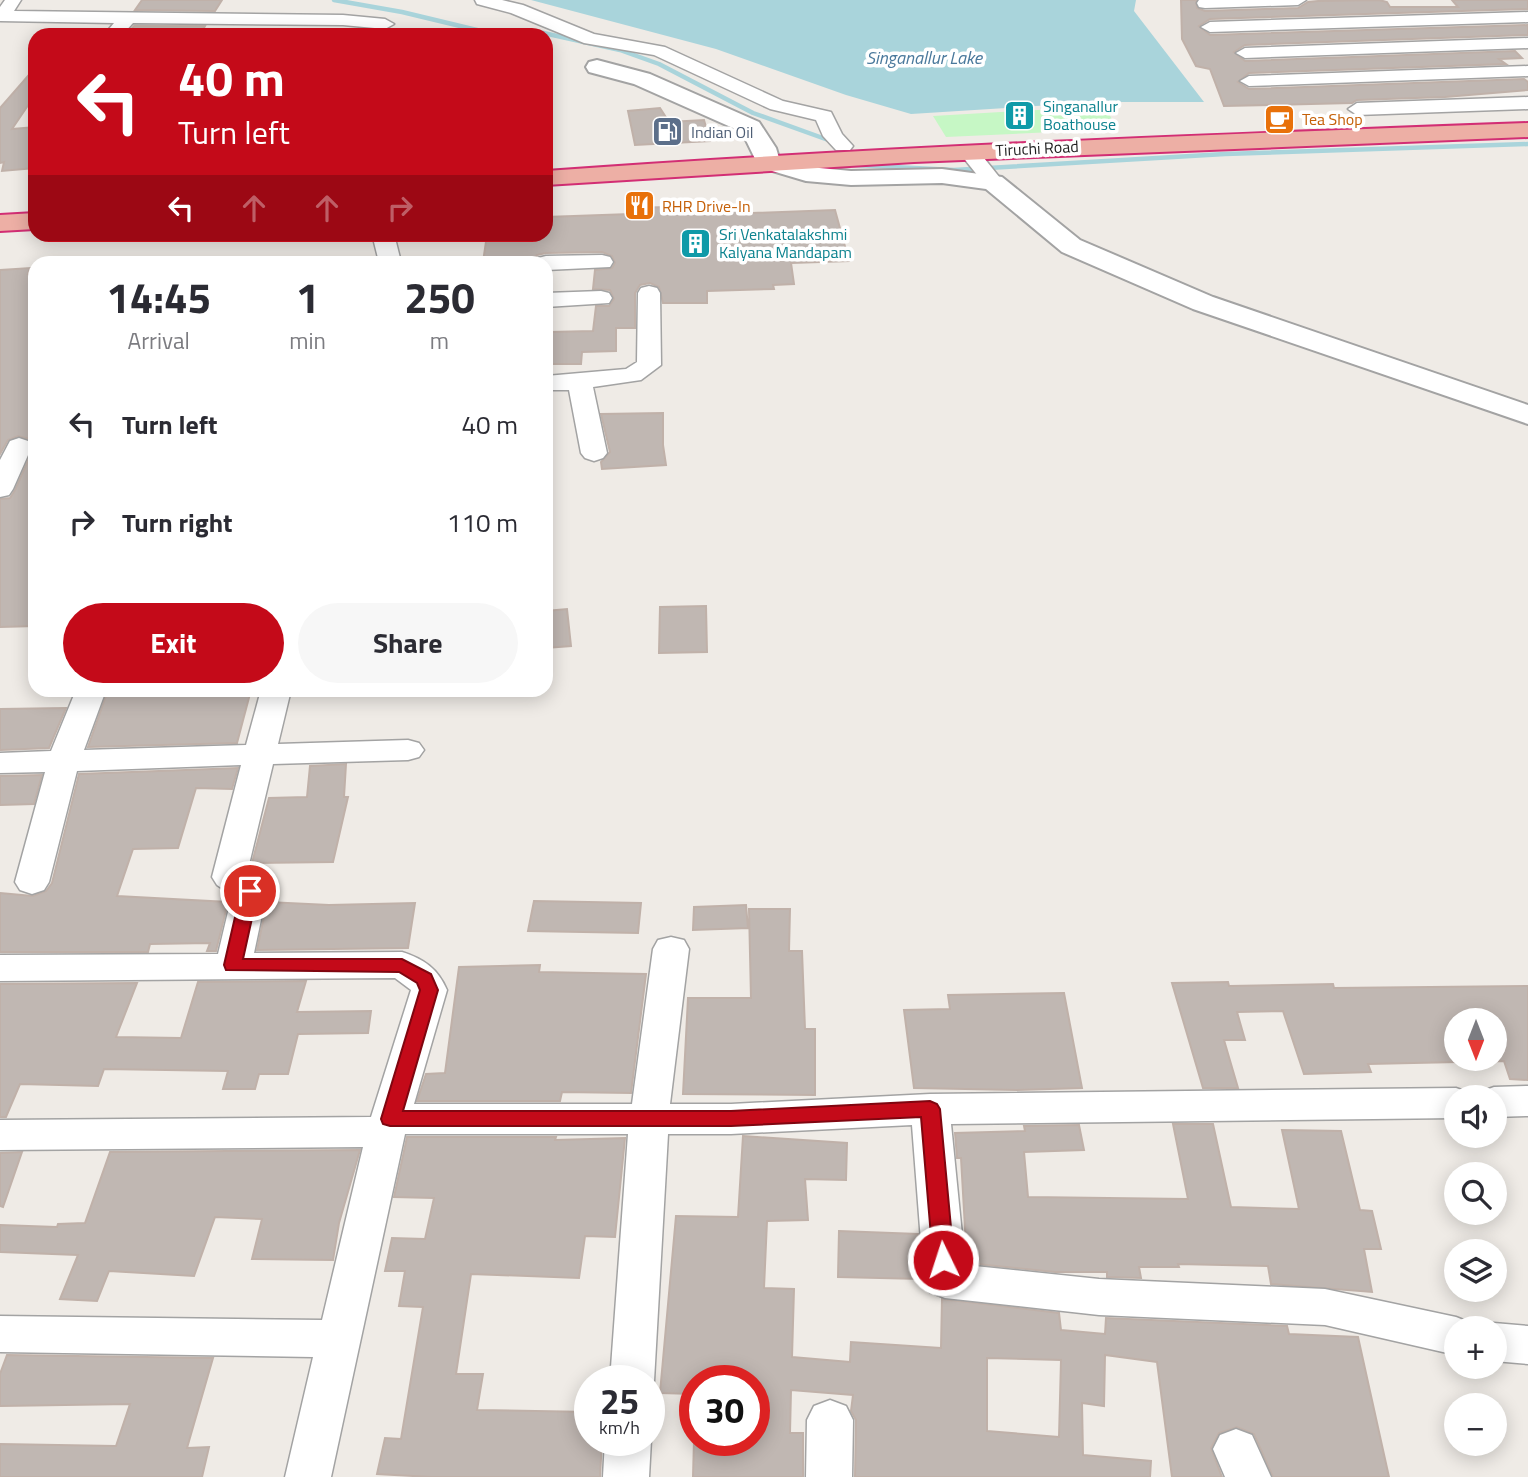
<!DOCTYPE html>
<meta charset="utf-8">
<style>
:root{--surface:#fff;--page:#f7f7f7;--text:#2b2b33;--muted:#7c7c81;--accent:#c40a19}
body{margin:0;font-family:"Titillium Web",sans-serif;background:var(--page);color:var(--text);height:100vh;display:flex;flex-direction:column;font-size:26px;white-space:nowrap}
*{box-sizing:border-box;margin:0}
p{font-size:23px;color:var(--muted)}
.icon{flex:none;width:38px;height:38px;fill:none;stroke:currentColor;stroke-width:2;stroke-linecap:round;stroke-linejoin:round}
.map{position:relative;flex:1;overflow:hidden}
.drawer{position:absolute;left:28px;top:256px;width:525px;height:441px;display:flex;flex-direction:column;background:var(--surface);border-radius:21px;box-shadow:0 4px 18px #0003}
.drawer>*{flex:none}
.guide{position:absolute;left:28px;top:28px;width:525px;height:214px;border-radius:21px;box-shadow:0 4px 18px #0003;background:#c40a19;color:#fff;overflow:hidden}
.needle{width:46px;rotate:180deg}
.buttons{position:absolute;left:1444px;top:1008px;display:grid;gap:14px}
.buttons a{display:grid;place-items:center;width:63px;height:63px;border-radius:50%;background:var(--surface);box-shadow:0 4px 18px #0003;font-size:35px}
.speed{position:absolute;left:574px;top:1365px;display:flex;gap:14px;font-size:35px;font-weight:700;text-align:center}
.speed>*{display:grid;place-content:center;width:91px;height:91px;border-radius:50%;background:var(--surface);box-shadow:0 4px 18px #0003;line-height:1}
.speed small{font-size:18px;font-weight:400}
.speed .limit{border:10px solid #d22;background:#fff;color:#111}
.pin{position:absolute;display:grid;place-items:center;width:60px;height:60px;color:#fff;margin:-30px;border:4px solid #fff;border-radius:50%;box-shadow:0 2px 7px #0007}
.me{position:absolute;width:77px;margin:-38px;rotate:356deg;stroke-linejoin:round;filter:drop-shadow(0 0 5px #0008)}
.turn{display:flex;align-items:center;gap:24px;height:147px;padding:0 35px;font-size:32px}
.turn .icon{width:91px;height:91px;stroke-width:2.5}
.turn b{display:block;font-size:49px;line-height:60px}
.lanes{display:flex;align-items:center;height:66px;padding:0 35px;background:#0003;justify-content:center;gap:35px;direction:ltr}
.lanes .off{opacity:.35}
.eta{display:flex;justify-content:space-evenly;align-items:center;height:119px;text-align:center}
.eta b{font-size:42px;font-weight:700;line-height:49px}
.button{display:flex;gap:14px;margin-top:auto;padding:14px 35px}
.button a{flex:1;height:80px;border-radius:42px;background:var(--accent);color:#fff;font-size:28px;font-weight:700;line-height:80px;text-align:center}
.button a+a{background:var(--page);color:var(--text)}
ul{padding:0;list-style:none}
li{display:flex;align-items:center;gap:21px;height:98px;padding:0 35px}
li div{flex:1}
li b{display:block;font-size:26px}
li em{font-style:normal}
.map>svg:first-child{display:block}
.park{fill:#c6f7c5}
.water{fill:#a9d4db}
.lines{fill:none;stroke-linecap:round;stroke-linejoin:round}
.stream{stroke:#a9d4db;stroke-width:4.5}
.building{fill:#c0b7b2;stroke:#c0b1a9;stroke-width:2;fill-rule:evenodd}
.minor-casing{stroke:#a3a3a3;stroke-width:3}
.tertiary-casing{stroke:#a3a3a3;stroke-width:4}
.trunk-casing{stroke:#d22e74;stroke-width:4}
.minor{fill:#fff;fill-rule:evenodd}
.tertiary{fill:#fff;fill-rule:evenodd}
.trunk{fill:#edafa5;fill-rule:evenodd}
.route{fill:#c40a19;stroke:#7f0610;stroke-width:2}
.labels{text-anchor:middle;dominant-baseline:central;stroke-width:7;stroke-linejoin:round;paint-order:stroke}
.far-culture-label{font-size:16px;fill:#0d838f;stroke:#fff;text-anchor:start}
.far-food-label{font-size:16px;fill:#c56008;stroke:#fff;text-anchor:start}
.far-service-label{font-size:16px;fill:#4e5e75;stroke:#fff;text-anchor:start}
.far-street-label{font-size:16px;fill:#1f1f1f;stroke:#fff}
.far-water-label{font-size:18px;font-style:italic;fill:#4a799c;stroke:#fff}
</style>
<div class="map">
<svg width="1528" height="1477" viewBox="0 0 1528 1477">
<rect width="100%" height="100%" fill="#efebe6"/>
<path class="park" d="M1105,106L1117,129L946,137L933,116Z"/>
<path class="water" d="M531,0H1136L1134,11L1204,102H1100L911,114L846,95L716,49Z"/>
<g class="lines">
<path class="stream" d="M334,0L402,12L481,31L539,32L620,50L659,64L753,113L831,141
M854,165L954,170L1225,154L1528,144"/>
</g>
<path class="building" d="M142,0H222L215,11L135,10Z
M1181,0H1196L1197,8L1205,11L1298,8L1308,2L1318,1L1379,0L1387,2L1390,7H1458L1452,0H1528V9L1210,19L1199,26L1210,35L1528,25V35L1245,45L1234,52L1245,61L1515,51L1522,58L1499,59L1506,64L1249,73L1238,82L1249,89L1524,79L1528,82V90L1445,97L1357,100L1352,103L1224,106L1210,69L1196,66L1182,39Z
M134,26H205L200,35H126Z
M35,68V95L12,129L35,127V168L2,171L4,162L0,163V108Z
M660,108L669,122L704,120L710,141L635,145L628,111Z
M749,205L752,213L835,210L849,261L791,263L794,284L773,285L774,289L707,291V303H663L659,287L650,283L640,285L635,293V328H616V351L582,352L581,364H546L550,332L593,331L596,306H609L614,299L610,290L593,289L595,270L612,268L615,263L612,256L602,252L546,253L537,255L532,262H483L487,235L546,234V217L631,214L630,208Z
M30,268L28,274H35V626L0,627V499L10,498L15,490L34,447L30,439L18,436L8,440L0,454V270Z
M663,413V445L666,465L602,469L601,462L610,452L601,414Z
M706,606L707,652L659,653L660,607Z
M567,609L571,646L546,648V611Z
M108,690H251L237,743L88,747Z
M66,708L49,748L0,750V709Z
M346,764L344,797H348L333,862L252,863L269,798L307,797L310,766Z
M238,768L232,789L196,788L178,848L133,849L117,896L228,902L216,951H207L210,943L150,944L148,952H0V893L33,896L46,891L52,883L79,774Z
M42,775L34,804L0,805V776Z
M534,901L641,903L638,933L528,931Z
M267,902L329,905L415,903L408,948L257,950Z
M746,905L748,928L693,930L694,907Z
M749,909H790L789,951H802L805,1029H815V1095L683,1094L688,998H751Z
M540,965L539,972L646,974L631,1093L562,1092L560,1101H417L426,1074L445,1073L459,967Z
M306,981L297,1012L371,1011L368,1033L298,1034L288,1074H259L255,1089H223L228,1071L104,1069L98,1086L20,1084L6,1117H0V984L137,983L116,1037L181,1038L198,982Z
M1228,982L1229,986L1333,984L1334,988L1528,986V1080L1510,1079L1504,1061L1368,1064L1371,1072L1304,1074L1283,1011L1237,1012L1245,1040H1224L1238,1088H1203L1172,983ZM1456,1020H1494V1059H1456Z
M1064,993L1082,1088L1017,1090L914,1088L904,1010L950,1009L948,995Z
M1173,1124H1213L1231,1207L1299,1209L1282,1130L1341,1131L1360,1210L1372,1211L1381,1249H1364L1372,1292L1271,1284L1268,1266L1178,1264L1179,1267H1139L1141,1278L1107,1277V1272H1055L967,1263L961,1158H957L955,1133L1025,1131L1024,1126L1079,1125L1084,1150L1024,1152L1028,1197L1188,1199Z
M743,1136L847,1143L846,1180L805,1179L808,1220L767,1221L764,1288L794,1289L792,1357L850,1362L851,1342L941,1348L942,1299L1059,1313L1061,1330L1105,1334L1106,1318L1287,1326L1289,1334L1358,1337L1389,1477H1273L1254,1434L1237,1427L1219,1433L1211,1448L1222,1477H1172L1157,1362L1105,1355L1104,1406L1082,1403L1083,1455L1151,1461L1150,1477H855L856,1420L851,1411L853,1395L791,1390L790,1433H803V1477H693L694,1440H754V1381H695V1394L660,1393L676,1216L738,1217ZM987,1358L1061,1360L1059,1437L987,1431Z
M407,1137H556L555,1140L625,1138L615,1237L585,1236L579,1278L471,1274L456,1374H483L477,1410L590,1412V1440H602L600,1477H431L377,1474L385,1438L401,1439L423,1307L399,1306L405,1271H385L392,1238L425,1239L434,1198L394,1197Z
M360,1150L339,1223L333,1260L252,1259L262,1219L215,1217L194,1276L109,1271L97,1301L60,1299L78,1255L0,1252V1225L57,1227L58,1224L85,1223L110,1152Z
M22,1152L3,1207L0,1206V1153Z
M839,1231L918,1234L921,1279L838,1277Z
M7,1355L213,1358L187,1448L209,1447L202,1477H0V1444L116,1446L130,1404L0,1406V1374Z"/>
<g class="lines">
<defs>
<path id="minor" d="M5,0H21L14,11L343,15L385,19L394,24L385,29L343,25L133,23L122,35H104L114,23L0,21V7Z
M475,0H502L523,5L594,34L665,47L783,101L831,112L842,134L853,146L850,150H836L823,136L816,120L770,109L654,55L584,43L511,13L477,4Z
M1199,0H1306L1298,5L1205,8L1199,7L1197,3Z
M1528,12V22L1210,32L1201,27L1210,22Z
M1528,38V48L1245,58L1236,53L1245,48Z
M1528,66V76L1249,86L1240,81L1249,76Z
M1528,97V109L1357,115L1348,109L1357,103Z
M969,146L976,148L1000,178L1003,182L1000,186H986L962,156L959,152Z
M372,234H394L401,262H379Z
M602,255L610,257L613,262L610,267L546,270V262H535L538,258L546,256Z
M649,286L657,288L660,293L661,365L641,380L593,387L607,453L603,458L594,461L585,458L581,453L569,390H546V376L626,369L637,362L638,293L641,288Z
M601,291L609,293L612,298L609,303L546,307V293Z
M19,438L28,441L32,446L13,489L9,495L0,497V460L10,441Z
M76,690H106L84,750L246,745L261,690H291L278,744L408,740L419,743L424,750L419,757L408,760L273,764L247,873L262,883L267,891L254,953L402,952C424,959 438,969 447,990L414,1104H632L653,949L658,940L671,937L684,940L689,949L670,1104H731L930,1094L1456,1088L1470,1093L1472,1097H1456V1118L951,1124L965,1265L1099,1279L1325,1289L1456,1317L1471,1323L1474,1328H1456V1355L1325,1325L1099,1315L945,1298L930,1292L924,1280L912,1125L731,1134H668L654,1381L649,1391V1381H610L628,1134H405L331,1477H285L313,1357L0,1352V1316L322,1320L363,1147L0,1150V1120L371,1117L411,990L395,978L0,981V955L218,954L232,895L217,885L212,877L241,765L77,771L49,882L44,890L32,894L20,890L15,882L45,772L0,773V753L51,751Z
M1528,1086V1116L1494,1117V1097H1477L1480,1092L1494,1087Z
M1494,1323L1528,1326V1364L1494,1361V1328H1480Z
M830,1400L846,1406L853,1420L852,1477H806L807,1420L814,1406Z
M1236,1429L1252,1435L1271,1477H1225L1213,1449L1220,1435Z
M649,1437L651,1440L649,1477H603L605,1440H649Z"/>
<path id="tertiary" d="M597,60L650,74L759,122L776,148L779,158L809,167L851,171L942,169L1002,177L1080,240L1213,297L1528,405V424L1193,309L1062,252L986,189L942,183L851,185L806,181L759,167L742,132L634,84L589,72L586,67L589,62Z"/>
<path id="trunk" d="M1528,123V137L914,162L546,185V171C873,147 1200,135 1528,123Z
M35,213V229L0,231V215Z"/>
</defs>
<use href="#minor" class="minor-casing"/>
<use href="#tertiary" class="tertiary-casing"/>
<use href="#trunk" class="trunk-casing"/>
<use href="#minor" class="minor"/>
<use href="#tertiary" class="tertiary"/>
<use href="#trunk" class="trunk"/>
</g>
<path class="route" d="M250,885L258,891L243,959H402L431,974L438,990L403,1111H731L930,1101L937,1104L940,1109L954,1260L951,1266L943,1269L936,1266L933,1260L921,1117L731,1126H390L383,1124L381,1119L420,990L417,983L399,972L226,970L224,965L241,891Z"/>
<defs>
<symbol id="building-square" viewBox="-11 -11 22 22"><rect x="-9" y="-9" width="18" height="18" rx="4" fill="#0f9aa8" stroke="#fff"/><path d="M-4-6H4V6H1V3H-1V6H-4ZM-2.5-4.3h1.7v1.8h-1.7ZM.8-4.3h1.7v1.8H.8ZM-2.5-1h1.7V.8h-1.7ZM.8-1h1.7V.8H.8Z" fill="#fff"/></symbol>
<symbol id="cafe-square" viewBox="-11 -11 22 22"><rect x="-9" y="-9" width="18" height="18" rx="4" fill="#e8710a" stroke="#fff"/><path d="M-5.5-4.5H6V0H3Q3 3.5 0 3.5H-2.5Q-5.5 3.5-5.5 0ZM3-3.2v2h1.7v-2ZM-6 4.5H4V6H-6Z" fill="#fff"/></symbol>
<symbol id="fuel-square" viewBox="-11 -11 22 22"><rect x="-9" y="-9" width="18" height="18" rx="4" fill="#5c6f8a" stroke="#fff"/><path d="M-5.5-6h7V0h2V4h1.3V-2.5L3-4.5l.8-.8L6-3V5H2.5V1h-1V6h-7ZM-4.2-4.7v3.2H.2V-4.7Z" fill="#fff"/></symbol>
<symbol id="restaurant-square" viewBox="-11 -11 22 22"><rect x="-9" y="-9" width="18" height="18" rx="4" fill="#e8710a" stroke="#fff"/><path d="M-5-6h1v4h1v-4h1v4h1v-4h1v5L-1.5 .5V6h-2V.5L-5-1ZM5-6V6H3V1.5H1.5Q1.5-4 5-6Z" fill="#fff"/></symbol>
</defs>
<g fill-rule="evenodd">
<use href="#building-square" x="1002" y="98" width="35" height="35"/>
<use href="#cafe-square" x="1262" y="102" width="35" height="35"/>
<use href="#fuel-square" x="650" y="114" width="35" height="35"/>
<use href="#restaurant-square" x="622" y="188" width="35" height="35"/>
<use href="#building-square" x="678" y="226" width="35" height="35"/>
</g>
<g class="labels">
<g class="far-culture-label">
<text x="1043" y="106">Singanallur<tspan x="1043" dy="18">Boathouse</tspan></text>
<text x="719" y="234">Sri Venkatalakshmi<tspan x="719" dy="18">Kalyana Mandapam</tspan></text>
</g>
<g class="far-food-label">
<text x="1302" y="119">Tea Shop</text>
<text x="662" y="206">RHR Drive-In</text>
</g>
<g class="far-service-label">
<text x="691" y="132">Indian Oil</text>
</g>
<g class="far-street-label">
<text transform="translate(1037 148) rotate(-3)">Tiruchi Road</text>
</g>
<g class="far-water-label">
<text x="924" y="57">Singanallur Lake</text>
</g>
</g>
</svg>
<div class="buttons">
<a><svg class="needle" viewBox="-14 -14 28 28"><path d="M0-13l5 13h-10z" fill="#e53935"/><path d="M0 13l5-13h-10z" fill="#7c7c81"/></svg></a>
<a><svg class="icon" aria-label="sound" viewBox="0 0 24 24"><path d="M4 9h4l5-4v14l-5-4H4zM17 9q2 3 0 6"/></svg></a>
<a><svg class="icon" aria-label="search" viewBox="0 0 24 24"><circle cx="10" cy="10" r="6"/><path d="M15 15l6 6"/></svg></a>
<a><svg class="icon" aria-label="layers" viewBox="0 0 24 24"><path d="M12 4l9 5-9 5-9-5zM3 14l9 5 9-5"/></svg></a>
<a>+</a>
<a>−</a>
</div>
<div class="speed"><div>25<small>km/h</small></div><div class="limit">30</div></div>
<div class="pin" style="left:250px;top:891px;background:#d93025"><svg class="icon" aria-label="arrive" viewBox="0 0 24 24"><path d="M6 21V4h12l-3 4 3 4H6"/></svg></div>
<svg class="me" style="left:943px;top:1260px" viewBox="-20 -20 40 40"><circle r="17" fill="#c40a19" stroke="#fff" stroke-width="3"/><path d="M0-11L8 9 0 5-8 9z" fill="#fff"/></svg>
<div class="guide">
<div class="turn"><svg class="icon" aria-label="left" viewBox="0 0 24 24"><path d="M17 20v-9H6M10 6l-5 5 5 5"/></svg><div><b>40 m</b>Turn left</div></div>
<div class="lanes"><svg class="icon" aria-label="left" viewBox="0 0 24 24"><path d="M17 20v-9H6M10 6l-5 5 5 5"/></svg><svg class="icon off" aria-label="ahead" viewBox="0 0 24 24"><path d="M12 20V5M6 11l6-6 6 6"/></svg><svg class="icon off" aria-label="ahead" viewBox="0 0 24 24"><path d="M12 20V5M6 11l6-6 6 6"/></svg><svg class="icon off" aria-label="right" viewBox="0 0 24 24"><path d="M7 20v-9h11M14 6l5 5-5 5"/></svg></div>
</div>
<section class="drawer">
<div class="eta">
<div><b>14:45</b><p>Arrival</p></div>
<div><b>1</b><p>min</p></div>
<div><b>250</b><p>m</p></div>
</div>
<ul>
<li><svg class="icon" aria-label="left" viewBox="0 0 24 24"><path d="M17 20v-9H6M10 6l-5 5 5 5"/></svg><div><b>Turn left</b></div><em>40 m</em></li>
<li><svg class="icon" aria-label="right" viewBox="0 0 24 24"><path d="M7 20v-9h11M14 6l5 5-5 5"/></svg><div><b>Turn right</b></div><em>110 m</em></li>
</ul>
<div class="button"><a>Exit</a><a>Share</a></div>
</section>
</div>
